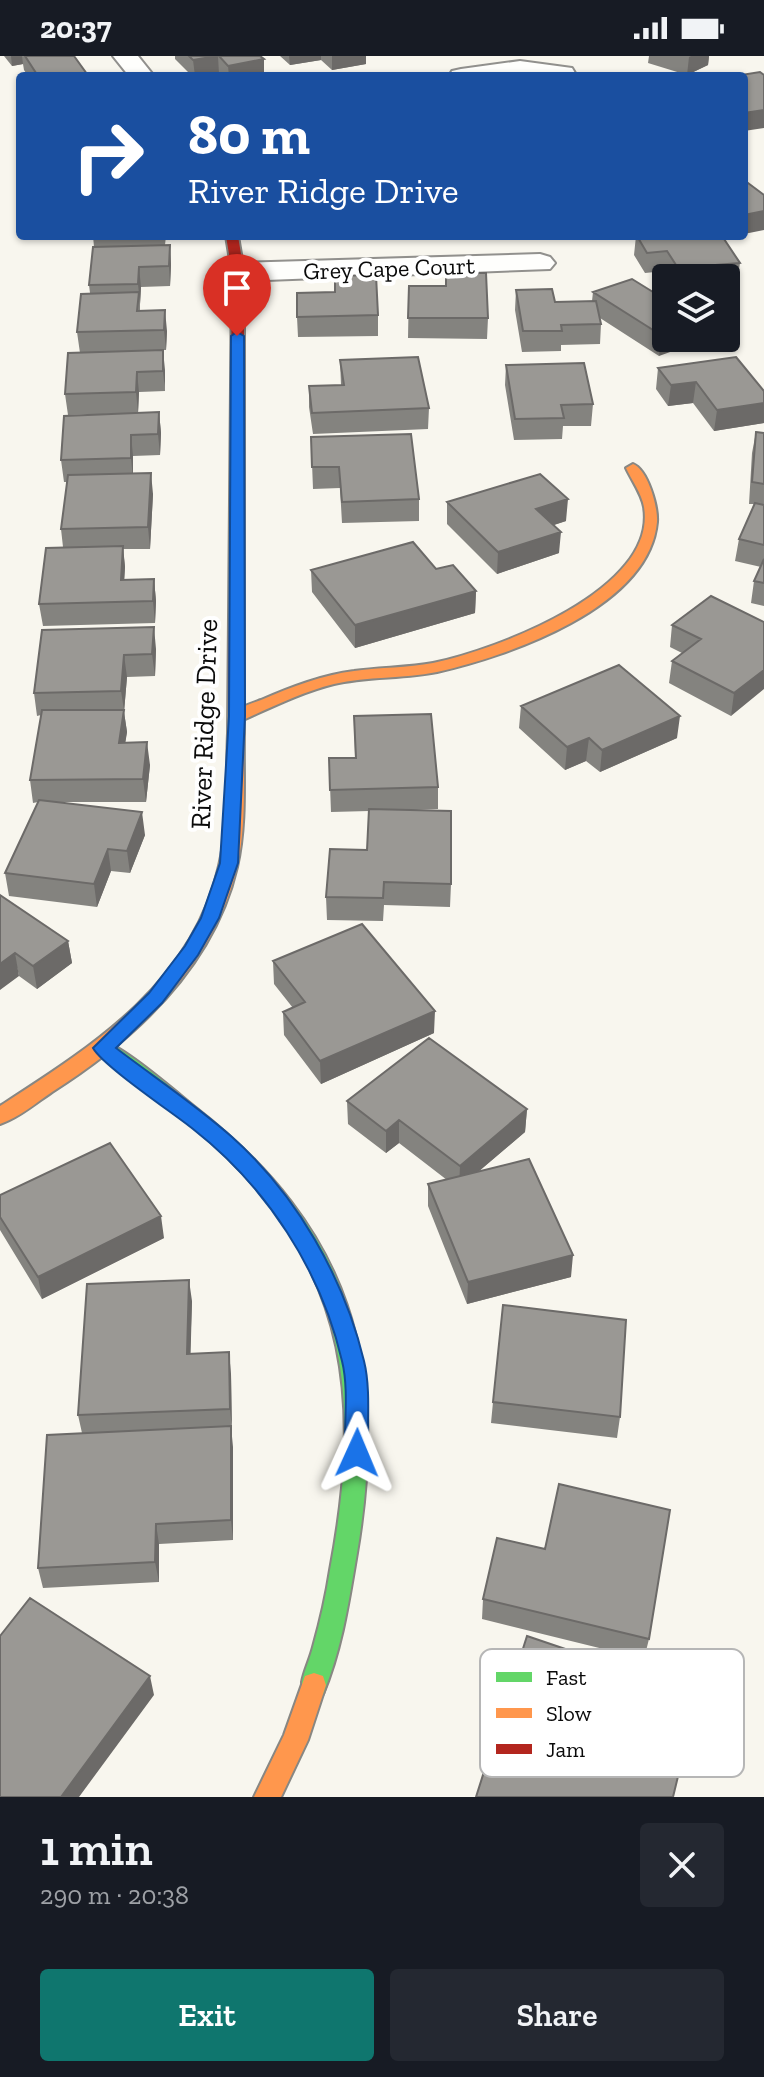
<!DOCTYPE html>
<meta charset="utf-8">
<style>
:root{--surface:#171b24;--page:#242831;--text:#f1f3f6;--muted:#9ea1a6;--accent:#0f766e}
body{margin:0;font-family:"Zilla Slab",serif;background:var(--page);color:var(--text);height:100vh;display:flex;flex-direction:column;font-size:30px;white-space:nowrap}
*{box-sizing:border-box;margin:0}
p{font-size:26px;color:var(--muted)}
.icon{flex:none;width:44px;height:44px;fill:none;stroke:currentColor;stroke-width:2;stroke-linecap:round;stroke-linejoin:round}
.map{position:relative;height:1741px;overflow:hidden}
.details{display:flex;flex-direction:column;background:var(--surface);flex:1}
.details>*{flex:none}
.banner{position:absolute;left:16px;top:16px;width:732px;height:168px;border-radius:8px;box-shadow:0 2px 6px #0004;background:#1a4fa0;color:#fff;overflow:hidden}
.buttons{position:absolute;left:652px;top:208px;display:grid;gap:16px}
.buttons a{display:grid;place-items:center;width:88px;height:88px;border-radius:8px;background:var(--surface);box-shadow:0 2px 6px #0004;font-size:40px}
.pin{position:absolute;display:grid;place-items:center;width:68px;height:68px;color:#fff;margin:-82px -34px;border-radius:50% 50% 50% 0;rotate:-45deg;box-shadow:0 0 8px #0007}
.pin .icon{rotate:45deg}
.me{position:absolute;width:88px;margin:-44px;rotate:1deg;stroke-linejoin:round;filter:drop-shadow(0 0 6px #0008)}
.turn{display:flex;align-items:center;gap:28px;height:168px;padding:0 40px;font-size:36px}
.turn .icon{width:104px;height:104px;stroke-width:2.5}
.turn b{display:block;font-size:56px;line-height:68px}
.round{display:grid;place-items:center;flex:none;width:84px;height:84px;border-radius:8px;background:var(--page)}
.overview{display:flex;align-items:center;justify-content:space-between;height:136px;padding:0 40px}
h1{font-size:48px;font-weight:600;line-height:60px}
.button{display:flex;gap:16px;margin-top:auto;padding:16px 40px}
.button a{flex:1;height:92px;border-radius:8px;background:var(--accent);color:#fff;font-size:32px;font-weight:600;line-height:92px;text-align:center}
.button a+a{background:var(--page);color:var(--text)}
.status{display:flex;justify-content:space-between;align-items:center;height:56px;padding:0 40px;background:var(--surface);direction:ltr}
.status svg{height:22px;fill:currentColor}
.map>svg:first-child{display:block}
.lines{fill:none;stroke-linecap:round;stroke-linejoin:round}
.street-casing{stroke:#91908d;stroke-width:4}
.fast-casing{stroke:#888783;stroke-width:4}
.slow-casing{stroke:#888783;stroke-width:4}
.jam-casing{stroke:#888783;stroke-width:4}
.street{fill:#fefefc;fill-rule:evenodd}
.fast{fill:#63d668;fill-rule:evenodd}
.slow{fill:#ff974d;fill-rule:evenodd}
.jam{fill:#b3261e;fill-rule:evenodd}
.wall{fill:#84837f}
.shaded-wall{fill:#6c6a68}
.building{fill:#9a9894;stroke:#6c6a68;stroke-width:2}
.route{fill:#1a73e8;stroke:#114b97;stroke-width:2}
.labels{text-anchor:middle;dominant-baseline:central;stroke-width:8;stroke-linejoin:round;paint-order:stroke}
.far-street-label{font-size:24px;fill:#0a0a0a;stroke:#fff}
.street-label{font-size:28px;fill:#0a0a0a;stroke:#fff}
.key{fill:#fff;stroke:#b6b6b6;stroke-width:2}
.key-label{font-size:22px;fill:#0a0a0a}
</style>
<div class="status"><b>20:37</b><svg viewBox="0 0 49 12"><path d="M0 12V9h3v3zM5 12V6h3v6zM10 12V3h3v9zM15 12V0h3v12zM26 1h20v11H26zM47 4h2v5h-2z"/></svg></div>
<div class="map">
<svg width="764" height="1741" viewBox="0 0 764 1741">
<rect width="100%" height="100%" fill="#f8f6ee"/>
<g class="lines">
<defs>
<path id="street" d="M113,0H138L154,20H129Z
M520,5L572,12L575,17L573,20H449L452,15L461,13Z
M540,198L550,201L555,207L550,213L238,225L228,222L223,216L228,210L238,207Z"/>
<path id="fast" d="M103,985C124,991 176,1036 196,1052C351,1173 389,1307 357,1497C349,1544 342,1593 323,1638L314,1641L305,1638C303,1633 302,1631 302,1626C304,1615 310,1603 313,1591C320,1566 326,1540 330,1514C361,1350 351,1221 225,1099C185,1061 140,1030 96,997L93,992L96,987Z"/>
<path id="slow" d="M633,408C648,414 658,451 657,466C649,552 508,600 437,616C403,623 368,620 334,628C302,636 272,651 243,664H231L229,660C237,652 250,648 261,644C291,631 322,619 354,615C381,611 407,612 433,607C496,594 658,534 644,451C642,438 631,423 626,412Z
M236,672L244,677C243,721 247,767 237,811C214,910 134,984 52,1036C36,1047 18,1062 0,1068V1050C93,990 193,927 219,810C229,767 226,721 228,677Z
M314,1617L323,1620L326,1629L308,1684L281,1741H254L284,1679L305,1620Z"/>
<path id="jam" d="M226,180H238L244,216V677L236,682L228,677L232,216Z"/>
</defs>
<use href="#street" class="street-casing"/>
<use href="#fast" class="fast-casing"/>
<use href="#slow" class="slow-casing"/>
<use href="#jam" class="jam-casing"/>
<use href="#street" class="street"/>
<use href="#fast" class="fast"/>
<use href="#slow" class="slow"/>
<use href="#jam" class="jam"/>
</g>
<path class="wall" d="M4,0H74L87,20H28L24,14L23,8L12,10Z
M175,0H260L264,3V20H221L219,18L208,20H192L175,3Z
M280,0H366V8L332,14L321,4L290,9Z
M649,0H709L708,9L687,19L648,7Z
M93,180H166L165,189H170L171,209L170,230L141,231L140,248V255L167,275L166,294H163L165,335L139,336L138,357L68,359L65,338L80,297L77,276L90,237L89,229L94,191Z
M636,180H735L724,183L740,207L737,227L726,228V222H669L665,215L645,217L634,199Z
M409,230L488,262L487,283L408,282Z
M516,234L555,246L592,245L593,236L666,282L659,300L600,262L601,268L600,288L561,289V295L522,296L515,254Z
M378,259V280L298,281L297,261Z
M340,304L429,352L428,373L313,378L309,351V330L341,329Z
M506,309L593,348L591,370H563L562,383L514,384L505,329Z
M658,312L764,335V367L714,375L693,347L668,350L656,333Z
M159,356L161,377L160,399L133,400V417L153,438L150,493H123L125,511L124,524L154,523L156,545L155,567L43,570L39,548L63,491L61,473L67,426H64L61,404Z
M756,376L764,377V550L751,547L754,525L761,511L735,505L739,483L754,448H749L752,397Z
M311,381L419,443V465L342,467L340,432L313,433Z
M447,446L566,465L554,469L559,497L497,518L447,468Z
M436,513L476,535L475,557L355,592L312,536L311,514Z
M764,566L731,660L669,627L672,605L682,597L670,591L672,569Z
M42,574L156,593L155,620L127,621L124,656L127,676L125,686L150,709L146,746H61L145,779L130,817L111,815L97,851L9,840L5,817L38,746L33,747L30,724L41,659L37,660L34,637Z
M521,650L677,682L600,716L586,705L565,714L519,672Z
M354,660L438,731V753L410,754L451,828L450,851L384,849L383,865L327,864L326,841L367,794L369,755L331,756L329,702H355Z
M0,839L68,885L72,907L37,933L19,920Z
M273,905L434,977L321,1028L284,979L283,956L293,952L274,928Z
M347,1045L527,1053L525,1076L478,1116L571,1221L467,1248L428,1150V1128L447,1124L399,1087L386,1097L348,1068Z
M0,1139L164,1182L42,1243L0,1174Z
M192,1245L190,1298L231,1318L233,1484L159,1488V1526L43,1532L38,1512L82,1377L78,1359Z
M493,1346L620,1361L617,1382L491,1367Z
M483,1543L649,1583L644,1603L482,1563Z"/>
<path class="shaded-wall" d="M11,0H22L23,8L12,10Z
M218,0L219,18L208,20H195L193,4Z
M289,0H321V4L290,9Z
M332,0H366V8L332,14Z
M691,0H709L708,9L687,19L689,1Z
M264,3V20H229L228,10Z
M764,54V72L744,75V57Z
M764,155V174L744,178V159Z
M170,189L171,209L170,230L169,210Z
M139,211L141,231L140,248L138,228Z
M165,254L167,275L166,294L164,274Z
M733,254L730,274L726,276V256Z
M666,278V282H709L659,300L661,279Z
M163,294L165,314V335L163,315Z
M137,316L139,336L138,357L136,336Z
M696,326L693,347L668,350L671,329Z
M764,347V367L714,375L717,354Z
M159,356L161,377L160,399L158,378Z
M131,379L133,400V423L131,402Z
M151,417L153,438L150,493L148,471Z
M568,443L566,465L535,475L536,453Z
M561,476L559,497L497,518L498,496Z
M123,490L125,511L123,546L121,524Z
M154,523L156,545L155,567L153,545Z
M476,535L475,557L355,592V569Z
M154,571L156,593L155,620L152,598Z
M124,599L127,621L124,656L127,676L122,709L119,687L124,654L121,635Z
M764,614V633L731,660L734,637Z
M680,660L677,682L600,716L602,694Z
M589,682L586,705L565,714L567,691Z
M147,686L150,709L146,746L143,723Z
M142,756L145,779L130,817L127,795Z
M108,793L111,815L97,851L94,828Z
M68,885L72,907L37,933L33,910Z
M15,897L19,920L0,934V908Z
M435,955L434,977L321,1028L320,1005Z
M527,1053L525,1076L459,1132L460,1110Z
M399,1064V1087L386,1097V1075Z
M161,1160L164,1182L42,1243L38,1221Z
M573,1199L571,1221L467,1248L468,1226Z
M189,1224L192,1245L190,1319L187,1298Z
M229,1296L231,1318L232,1374L230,1353Z
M231,1370L233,1391V1484L231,1464Z
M156,1468L159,1488V1526L155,1506Z
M150,1620L154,1639L79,1741H61Z"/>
<path class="building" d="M25,0H74L87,18L75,20H38Z
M189,0H217L193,4Z
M219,0H260L264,3L228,10Z
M760,16L764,19V54L744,57V20H735Z
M744,124L764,139V155L744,159Z
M637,180H722L740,207L678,212L667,195L647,197Z
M170,189L169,210L139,211L138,228L89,229L93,191Z
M446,217H486L488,262H408L409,230H446Z
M376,219L378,259L297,261V237L335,236V220Z
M632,223L653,236L666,232V278L661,279L593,236Z
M552,233L555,246L596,245L601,268L561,269L562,275H523L516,234Z
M139,236L137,255L165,254L164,274L77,276L81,238Z
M726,250L733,254L726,256Z
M163,294V315L137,316L136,336L65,338L68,297Z
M418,301L429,352L312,357L309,330L344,329L340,304Z
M736,301L764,335V347L717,354L696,326L671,329L658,312Z
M584,307L593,348L561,349L564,362L515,363L506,309Z
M159,356L158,378L131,379V402L61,404L64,360Z
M756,376L764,377V428L752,426Z
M411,378L419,443L342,446L339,411H312L311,381Z
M151,417L148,471L61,473L68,419Z
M540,418L568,443L536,453L561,476L498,496L447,446Z
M755,447L764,449V489L739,483Z
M413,486L436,513L453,509L476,535L355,569L311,514Z
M123,490L121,524L154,523L153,545L39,548L46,492Z
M764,503V527L754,525Z
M711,540L764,566V614L734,637L672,605L701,583L672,569Z
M154,571L152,598L124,599L121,635L34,637L42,574Z
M619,609L680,660L602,694L589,682L567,691L521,650Z
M42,654H124L119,687L147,686L143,723L30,724Z
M431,658L438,731L330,734L329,702H356L354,660Z
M39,744L142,756L127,795L108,793L94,828L5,817Z
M369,753L451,755V828L384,826L383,842L326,841L330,793L367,794Z
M0,839L68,885L33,910L15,897L0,908Z
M362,868L435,955L320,1005L283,956L305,946L273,905Z
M429,982L527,1053L460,1110L399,1064L386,1075L347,1045Z
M110,1087L161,1160L38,1221L0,1161V1139Z
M529,1103L573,1199L468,1226L428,1128Z
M189,1224L187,1298L229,1296L230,1353L78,1359L87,1228Z
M503,1249L626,1264L620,1361L493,1346Z
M231,1370V1464L156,1468L155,1506L38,1512L47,1379Z
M559,1428L670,1454L649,1583L483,1543L497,1482L545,1493Z
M30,1542L150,1620L61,1741H0V1580Z
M527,1580L698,1638L673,1741H476Z"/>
<path class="route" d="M237,276L244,280L245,660L238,807L219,862L198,899L162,947L116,992C154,1021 196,1049 232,1081C297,1139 344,1222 364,1305C371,1333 367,1368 368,1397L365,1404L357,1407L349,1404L345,1397C344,1368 349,1333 342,1305C321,1214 266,1130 193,1073C173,1057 103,1010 93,992L149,937L185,890L201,862L220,807L229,660L231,280Z"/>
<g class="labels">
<g class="far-street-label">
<text transform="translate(389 212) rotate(-2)">Grey Cape Court</text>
</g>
<g class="street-label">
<text transform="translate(204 668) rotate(-88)">River Ridge Drive</text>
</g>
</g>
<rect x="480" y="1593" width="264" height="128" rx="12" class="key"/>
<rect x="496" y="1616" width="36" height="10" fill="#63d668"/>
<rect x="496" y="1652" width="36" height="10" fill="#ff974d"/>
<rect x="496" y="1688" width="36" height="10" fill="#b3261e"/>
<g class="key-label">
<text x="546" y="1629">Fast</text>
<text x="546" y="1665">Slow</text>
<text x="546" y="1701">Jam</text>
</g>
</svg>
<div class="buttons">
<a><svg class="icon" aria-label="layers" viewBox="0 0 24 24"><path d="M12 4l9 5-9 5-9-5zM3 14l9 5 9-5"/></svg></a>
</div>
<div class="pin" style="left:237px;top:280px;background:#d93025"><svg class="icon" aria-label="arrive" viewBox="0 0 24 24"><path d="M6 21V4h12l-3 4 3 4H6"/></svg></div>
<svg class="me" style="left:357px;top:1397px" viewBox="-20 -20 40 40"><path d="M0-17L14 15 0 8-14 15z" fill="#1a73e8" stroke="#fff" stroke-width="4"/></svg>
<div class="banner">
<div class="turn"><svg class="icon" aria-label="right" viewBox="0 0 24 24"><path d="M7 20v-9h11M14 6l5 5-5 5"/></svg><div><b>80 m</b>River Ridge Drive</div></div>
</div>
</div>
<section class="details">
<div class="overview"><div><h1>1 min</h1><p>290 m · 20:38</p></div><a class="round"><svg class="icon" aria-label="close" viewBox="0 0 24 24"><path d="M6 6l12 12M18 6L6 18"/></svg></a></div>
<div class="button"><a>Exit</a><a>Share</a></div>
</section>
